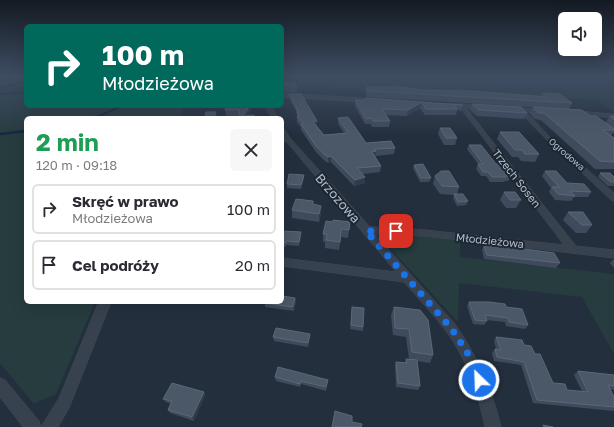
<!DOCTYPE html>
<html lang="pl">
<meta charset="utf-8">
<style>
:root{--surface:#fff;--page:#f7f7f7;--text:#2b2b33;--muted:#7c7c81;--line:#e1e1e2}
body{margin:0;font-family:"Golos Text",sans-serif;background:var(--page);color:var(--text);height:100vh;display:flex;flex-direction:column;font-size:15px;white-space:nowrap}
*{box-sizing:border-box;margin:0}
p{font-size:13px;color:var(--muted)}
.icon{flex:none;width:22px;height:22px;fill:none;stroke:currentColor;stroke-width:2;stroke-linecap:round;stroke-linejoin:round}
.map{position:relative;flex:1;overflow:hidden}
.panel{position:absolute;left:24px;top:116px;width:260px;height:188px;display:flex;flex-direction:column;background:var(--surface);border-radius:6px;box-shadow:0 4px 16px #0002}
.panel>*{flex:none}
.banner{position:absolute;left:24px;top:24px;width:260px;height:84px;border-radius:6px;box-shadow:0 4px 16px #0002;background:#00695c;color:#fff;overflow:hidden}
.fabs{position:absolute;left:558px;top:12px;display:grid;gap:8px}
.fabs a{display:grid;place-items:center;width:44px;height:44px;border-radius:6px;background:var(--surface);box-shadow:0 4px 16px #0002;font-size:20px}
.pin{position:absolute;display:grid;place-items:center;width:34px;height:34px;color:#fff;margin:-17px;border-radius:8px;box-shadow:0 2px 6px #0006}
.me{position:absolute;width:44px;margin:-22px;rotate:336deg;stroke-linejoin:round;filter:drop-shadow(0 0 3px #0008)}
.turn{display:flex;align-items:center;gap:14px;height:84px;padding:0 12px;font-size:18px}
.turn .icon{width:52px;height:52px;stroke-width:2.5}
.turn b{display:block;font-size:28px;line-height:34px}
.round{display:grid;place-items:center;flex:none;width:42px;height:42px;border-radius:6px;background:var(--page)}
.summary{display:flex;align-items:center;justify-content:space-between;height:68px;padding:0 12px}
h1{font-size:24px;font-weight:700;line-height:30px;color:#1e9e55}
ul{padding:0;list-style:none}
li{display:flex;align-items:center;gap:12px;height:50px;margin:0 8px 6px;padding:0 4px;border:2px solid var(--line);border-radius:6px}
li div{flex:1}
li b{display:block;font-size:15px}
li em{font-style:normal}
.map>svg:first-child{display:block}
.green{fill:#263c3f}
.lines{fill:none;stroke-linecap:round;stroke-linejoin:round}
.stream-far1{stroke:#17263c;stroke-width:2}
.stream{stroke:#17263c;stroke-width:2.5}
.service-casing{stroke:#414a57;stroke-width:4.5}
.minor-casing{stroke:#414a57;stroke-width:1}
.service{stroke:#38414e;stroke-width:3.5}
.minor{fill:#38414e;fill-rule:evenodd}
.wall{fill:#3f4b5c}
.shaded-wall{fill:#2f3b4b}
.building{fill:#4b5868;stroke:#5c6777}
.route{stroke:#1a73e8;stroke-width:7;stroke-dasharray:0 12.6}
.labels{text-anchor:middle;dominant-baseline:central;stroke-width:4;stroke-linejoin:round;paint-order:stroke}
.far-street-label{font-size:9px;fill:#b4bcc9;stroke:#1d2633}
.street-label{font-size:11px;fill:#b4bcc9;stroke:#1d2633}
.near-street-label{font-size:13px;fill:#b4bcc9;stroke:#1d2633}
</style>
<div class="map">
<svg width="614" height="427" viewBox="0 0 614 427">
<rect width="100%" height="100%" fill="#242f3e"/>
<path class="green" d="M0,76H26V106H184L180,118H26V302H95L56,394L34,404L0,363Z
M282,76H614V112L597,100L537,97L539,100L282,84Z
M390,232L460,240V257L614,274V354L582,297L459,283L458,322L380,237L382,233Z"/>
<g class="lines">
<path class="stream-far1" d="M0,88L26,81
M0,94L26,92
M94,118L122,106"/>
<path class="stream" d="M93,118L96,117
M0,134L26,131"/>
<defs>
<path id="service" d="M282,140H288"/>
<path id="minor" d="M282,93L376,99L379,101L376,103L282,97Z
M451,103L484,106L485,107L482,109L466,108L576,246L614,250V258L425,236L375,234L455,324C477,356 492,389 501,427H485C478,394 467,359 446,331C433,314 418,298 404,282L282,266V258L396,272L286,141L282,135V128L284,129L291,139L370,227H382L425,230L564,245L460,107L449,106L448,105Z
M265,106H271L278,118H272Z
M513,107L544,110V112L542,113L526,112L550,137L614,193V201L611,200L546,139L519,111L511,110L510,109Z
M575,111L614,114V118L573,114L572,113Z
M99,302H111L69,408L58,427H41L59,398Z
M0,378L5,380L39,421L41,427H23L0,397Z"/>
</defs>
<use href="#service" class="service-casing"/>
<use href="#minor" class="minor-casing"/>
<use href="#service" class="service"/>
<use href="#minor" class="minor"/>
</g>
<path class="wall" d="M284,82L297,86V92H286L284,88Z
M367,87L541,96L543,93L572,103L569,109L590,116L605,123L610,116H614V132L611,136L614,138V169H595L541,120L535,119L530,114L533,107L366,97Z
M289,94L317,121V126L324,135L344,133L338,124V118L366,143L395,148L394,154L375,156V157L381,166L380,172L363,174L365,183L354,186L331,162L328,163L325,161L316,152L301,130V127L297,122V113L290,99Z
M366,98L463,105L461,111L457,110L456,115H425L420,108L407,116L386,115L390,121L389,127H372L371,124H365L355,106V100H365Z
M472,104L527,113L524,119L477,116L470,110Z
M225,110L251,111L248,116L239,117L226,116Z
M440,128L457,138L455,145H444L438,134Z
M500,132L539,154L535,162L521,161L518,157H512L497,139Z
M469,145L496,164L511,176L508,181H505L504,182H490L486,176H481L476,169L478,164L467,149Z
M414,165L431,178L429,182H420L413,168Z
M545,171L567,183L591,192L588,197H574L571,201L555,200L549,192L551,188L542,176Z
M600,173L614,177V186H608L598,177Z
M435,176L459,187L457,194L468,201L466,205L457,206L453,198L454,195L440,194L433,184Z
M304,179L301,189L287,188V184Z
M504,192L521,200L516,208H506L500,200Z
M321,206V214L319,222L292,218V210Z
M568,212L592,225L586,233H576L563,220Z
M333,222H350L348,238L341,237L339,250L325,248V242H323V234Z
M282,231L301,232V236L299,246L286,245V247L282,246Z
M484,246L560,263L556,268L484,259L482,250Z
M614,259V268L610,263Z
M295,298L296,302L294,311L265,307V303Z
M469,302L506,307L528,325L525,329L506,326L505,322L486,320L487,321L484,325L473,324L467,306Z
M352,307L363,327V331L350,329Z
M394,307L433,355L430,363L417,361L420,386L418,390L396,387L395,366L396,362L405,363L406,359H409L406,337L393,335L391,315Z
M310,334L308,347L274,341L273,337Z
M496,337L524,345L535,354L553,383L567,390L582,391L574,375L578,371L614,375L613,374H614V390L610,389L614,397V411L533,403L521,365L494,361L492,353L495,349H496L494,341Z
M275,377L328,380L326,391L301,384L300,387L276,381Z
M204,392L205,395L194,421L170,413L168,410L171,404L166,402L163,399Z"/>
<path class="shaded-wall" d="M422,102L420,108L407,116L408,110Z
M247,106H251V111L247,118L243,116Z
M216,112L217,118H214Z
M317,121V127L313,122Z
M376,151L375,157L372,152Z
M331,156V162L328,163V157Z
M304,175V179L301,189V185Z
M365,177V183L354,186L355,180Z
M321,206V214L319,222V214Z
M301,232V236L299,246V242Z
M295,298L296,302L294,311L293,307Z
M204,392L205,395L194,421L192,417Z"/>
<path class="building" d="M284,82L294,83L297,86H286Z
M397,86L421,90L471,91L547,97L543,93L560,94L572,103L366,91L367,87H392Z
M289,94H301L317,121L313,122L324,135L348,133L338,118L348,117L366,143L391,141L395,148L375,149L376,151L372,152L381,166L357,168L365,177L355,180L331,156L328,157L325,155L316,146L301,124H303L297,116H299L297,112L298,111Z
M366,98L463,105H455L457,109H426L422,102L408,110L382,109L390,121H373L371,118L366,119L355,100H365Z
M472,104L521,107L527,113L479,110Z
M227,106H250L243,116L254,115V118H239V110H225Z
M533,107L582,110L590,116H596L614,129V130H603L614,138V162L600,161L544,113H538Z
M206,112H216L214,118H205Z
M610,116H614V120Z
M440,128H450L457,138H446Z
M500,132H519L539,154H525L522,150H515Z
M469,145H481L496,164H502L511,176H505L506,177H492L488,172H483L478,164H483Z
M423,164L431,178H421L414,165Z
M441,171H449L459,187L442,186L435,176Z
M545,171H556L567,183L584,184L591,192L570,191L575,196L558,194L552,187H559Z
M600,173H610L614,177V182H611Z
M289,174L304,175L301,185L287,184Z
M504,192H515L521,200H510Z
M454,194H463L468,201L458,202Z
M296,199L313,201V204L321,206L319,214L292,210Z
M568,212H583L592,225H582Z
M333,220L350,222L349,230L341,229L340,242L326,240L327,234H323L326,221L333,222Z
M282,231L301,232L299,242L286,241L285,243L282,242Z
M484,246L509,247L554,253L560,263L487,255Z
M282,296L295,298L293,307L265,303V302H282Z
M469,302H489L505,304L506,307L522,309L528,325L509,322L508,318L485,315L487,321L475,320Z
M352,307L364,308L363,327L351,325Z
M394,307L420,310L428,320L433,355L412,352L409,329L395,328Z
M276,328L310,334L308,343L273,337Z
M496,337L522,340L524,345L531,346L535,354H540L553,383L565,384L567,390L588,392L578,371L614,375V386L608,385L614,397V407L537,400L524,362L497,357L495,349L501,350Z
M406,359L417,360L420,386L398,383L396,362L407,363Z
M278,367L328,380L326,387L300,381V384L275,377Z
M172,383L204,392L192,417L168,410L172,401L163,399Z
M335,411L352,416V422L362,424L361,427H332Z
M543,425L553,427H544Z"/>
<linearGradient id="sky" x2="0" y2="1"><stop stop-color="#141a22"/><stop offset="0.56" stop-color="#3f4d63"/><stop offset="1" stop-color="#3f4d63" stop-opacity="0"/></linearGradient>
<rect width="614" height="136" fill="url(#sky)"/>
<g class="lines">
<path class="route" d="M396,231H366L451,328L467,352L479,380"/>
</g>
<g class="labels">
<g class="far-street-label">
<text transform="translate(567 154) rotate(41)">Ogrodowa</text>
</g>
<g class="street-label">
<text transform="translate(517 178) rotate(52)">Trzech Sosen</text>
<text transform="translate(490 240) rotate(6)">Młodzieżowa</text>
</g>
<g class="near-street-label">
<text transform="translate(338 198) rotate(49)">Brzozowa</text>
</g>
</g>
</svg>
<div class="fabs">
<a><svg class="icon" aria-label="sound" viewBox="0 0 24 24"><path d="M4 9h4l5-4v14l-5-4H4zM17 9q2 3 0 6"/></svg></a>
</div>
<div class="pin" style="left:396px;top:231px;background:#d93025"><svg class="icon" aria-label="arrive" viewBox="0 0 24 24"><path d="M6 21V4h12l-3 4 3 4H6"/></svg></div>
<svg class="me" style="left:479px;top:380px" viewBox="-20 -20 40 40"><circle r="17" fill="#1a73e8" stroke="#fff" stroke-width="3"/><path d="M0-11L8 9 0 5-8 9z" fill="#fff"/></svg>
<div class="banner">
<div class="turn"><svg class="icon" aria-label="right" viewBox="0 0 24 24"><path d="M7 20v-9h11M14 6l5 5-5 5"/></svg><div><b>100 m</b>Młodzieżowa</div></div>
</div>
<section class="panel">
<div class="summary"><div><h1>2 min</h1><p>120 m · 09:18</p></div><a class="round"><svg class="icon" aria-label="close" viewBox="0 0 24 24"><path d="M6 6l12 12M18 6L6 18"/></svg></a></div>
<ul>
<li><svg class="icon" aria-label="right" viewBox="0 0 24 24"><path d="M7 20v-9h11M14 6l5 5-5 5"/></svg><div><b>Skręć w prawo</b><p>Młodzieżowa</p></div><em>100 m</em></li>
<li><svg class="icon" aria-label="arrive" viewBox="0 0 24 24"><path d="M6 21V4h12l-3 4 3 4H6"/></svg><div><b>Cel podróży</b></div><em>20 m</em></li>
</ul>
</section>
</div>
